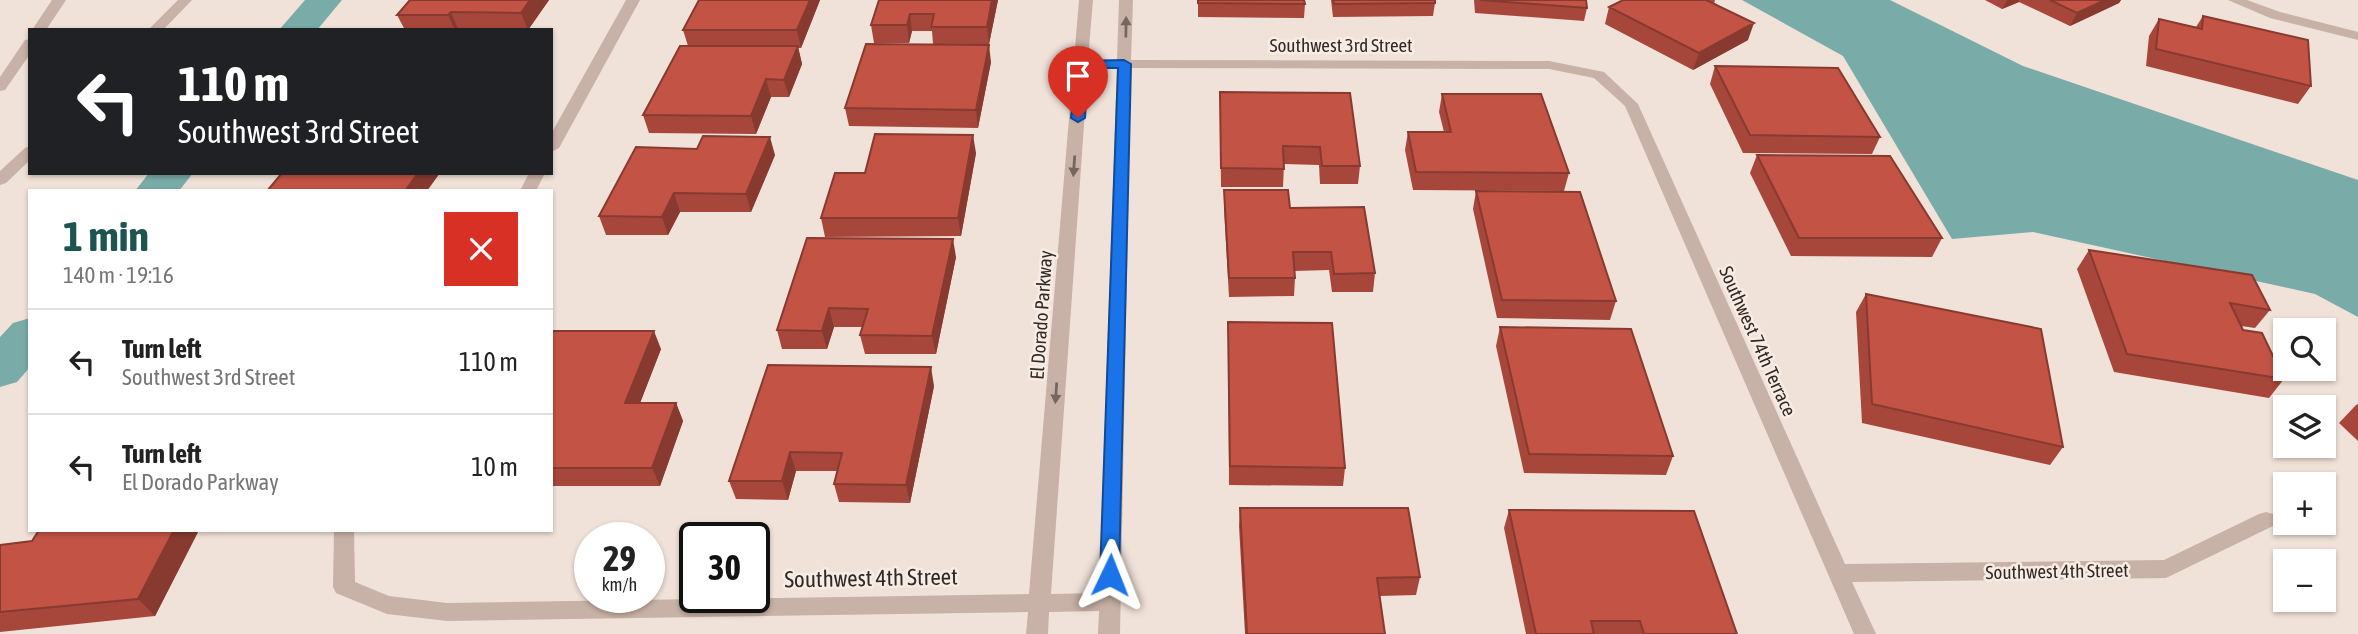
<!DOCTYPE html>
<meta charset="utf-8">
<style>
:root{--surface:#fff;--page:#f6f6f6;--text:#222;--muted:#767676;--line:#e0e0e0;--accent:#1e5450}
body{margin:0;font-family:"Asap Condensed",sans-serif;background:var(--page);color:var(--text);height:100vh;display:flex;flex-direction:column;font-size:26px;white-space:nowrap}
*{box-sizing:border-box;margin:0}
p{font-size:23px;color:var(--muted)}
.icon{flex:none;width:38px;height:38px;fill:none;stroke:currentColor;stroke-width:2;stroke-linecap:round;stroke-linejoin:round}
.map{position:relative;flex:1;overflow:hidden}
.side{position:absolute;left:28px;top:189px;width:525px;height:343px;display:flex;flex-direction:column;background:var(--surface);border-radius:0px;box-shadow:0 2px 5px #0004}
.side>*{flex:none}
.hud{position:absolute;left:28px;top:28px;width:525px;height:147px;border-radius:0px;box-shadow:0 2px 5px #0004;background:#202124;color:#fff;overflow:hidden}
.fabs{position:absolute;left:2273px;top:318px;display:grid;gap:14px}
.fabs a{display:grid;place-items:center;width:63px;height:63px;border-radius:0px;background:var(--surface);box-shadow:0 2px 5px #0004;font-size:35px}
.speed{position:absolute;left:574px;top:522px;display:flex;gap:14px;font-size:35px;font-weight:700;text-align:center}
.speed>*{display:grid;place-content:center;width:91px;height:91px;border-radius:50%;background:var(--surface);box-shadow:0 2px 5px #0004;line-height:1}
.speed small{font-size:18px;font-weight:400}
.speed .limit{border:4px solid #111;border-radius:10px;background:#fff;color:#111}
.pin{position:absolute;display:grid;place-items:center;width:60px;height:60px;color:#fff;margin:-72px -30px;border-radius:50% 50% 50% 0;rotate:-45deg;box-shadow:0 0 7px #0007}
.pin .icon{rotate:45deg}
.me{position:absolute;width:77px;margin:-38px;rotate:2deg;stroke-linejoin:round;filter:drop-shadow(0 0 5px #0008)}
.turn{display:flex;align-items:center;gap:24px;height:147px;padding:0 35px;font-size:32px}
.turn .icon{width:91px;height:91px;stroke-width:2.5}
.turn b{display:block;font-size:49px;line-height:60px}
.round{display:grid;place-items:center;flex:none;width:74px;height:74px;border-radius:0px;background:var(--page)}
.overview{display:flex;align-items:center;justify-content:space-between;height:119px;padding:0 35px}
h1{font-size:42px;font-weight:700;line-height:52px;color:var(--accent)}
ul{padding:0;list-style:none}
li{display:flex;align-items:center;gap:21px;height:105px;padding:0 35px;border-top:2px solid var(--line)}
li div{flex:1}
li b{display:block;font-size:26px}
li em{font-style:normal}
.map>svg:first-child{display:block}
.water{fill:#79aca8}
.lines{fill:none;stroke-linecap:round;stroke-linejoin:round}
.canal{fill:#79aca8;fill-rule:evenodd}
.service{fill:#c8b1a6;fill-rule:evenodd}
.minor{fill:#c8b1a6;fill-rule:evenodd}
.wall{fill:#a7473b}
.shaded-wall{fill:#883a30}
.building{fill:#c25345;stroke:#883a30;stroke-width:2}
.oneway{fill:#776660}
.route{fill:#1a73e8;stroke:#114b97;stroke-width:2}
.labels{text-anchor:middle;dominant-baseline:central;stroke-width:5;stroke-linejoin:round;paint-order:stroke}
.street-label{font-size:19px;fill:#342926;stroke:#f8ede5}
.near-street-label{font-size:23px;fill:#342926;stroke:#f8ede5}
</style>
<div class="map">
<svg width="2358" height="634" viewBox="0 0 2358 634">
<rect width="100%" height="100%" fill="#f0e2d9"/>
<path class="water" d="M1742,0H1890L2023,66L2358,180V317L2315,294L2033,232L1952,239L1843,56Z"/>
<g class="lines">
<path class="canal" d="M305,0H342L317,30H279Z
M149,173H193L179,191H135Z
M30,318V367L17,382L0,387V337L13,323Z"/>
<path class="service" d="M52,0H66L46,30H32Z
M178,0H192L163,30H148Z
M30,39V54L5,90L0,91V77L25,40Z
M30,146V160L6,183L0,185V171L25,148Z"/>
<path class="minor" d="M626,0H640L559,148L551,152V134Z
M1079,0H1093L1088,60H1117L1119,0H1133L1131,60L1549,61L1604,72L1638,104L1845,564L2164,560L2259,514L2266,512L2273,514L2276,520L2273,526L2166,578L1852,582L1876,634H1854L1625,106L1594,78L1549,69L1131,68L1120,634H1098L1099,611L1049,612L1048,634H1026L1028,612L447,621L387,614L336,593L333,587L334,530H354L355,582L389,596L447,603L1029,594ZM1088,68H1117L1099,593L1051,594Z
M2228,0H2247L2280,12L2358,32V40L2270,18Z
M529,173H545L536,191H520Z"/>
</g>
<path class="wall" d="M549,0L528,30H405L397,15Z
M820,0L801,48H798L802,64L789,97H771L756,134L649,133L643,115L688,46L683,30Z
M879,0H998L989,44H933L932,31H912L909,43H874L871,25Z
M1198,0L1305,4L1304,18L1198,17Z
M1331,0H1435V3L1433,16L1333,17Z
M1474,0H1586L1587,8L1584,21L1475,13Z
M1623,0H1715L1714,4L1748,40L1693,70L1605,24L1609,7Z
M1985,0H2121L2119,3L2070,26L2019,2L2002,9Z
M2203,16L2311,86L2298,104L2146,66L2149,36L2159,19L2196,27Z
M991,62L978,128L849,126L845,108Z
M1715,66L1880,137L1872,154L1743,153L1710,84Z
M1220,92L1360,166L1358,184H1320L1319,165L1284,164L1283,187H1221Z
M1442,94L1569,173L1564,191L1413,190L1405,150L1408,132H1444L1439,112Z
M976,153L961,236L825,237L821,218L865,173Z
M775,155L751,212H680L668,235H606L599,216Z
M1757,155L1942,238L1932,257L1791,256L1750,173Z
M1224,190L1375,273L1373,292H1332L1329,270L1295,271V278L1294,296L1229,297L1224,208Z
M1476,191L1616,301L1610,320L1497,318L1473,209Z
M807,238L956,257L936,354H865L860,335L863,327H834L827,349H782L777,330Z
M2089,250L2270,310L2255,328L2241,326L2243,330L2284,379L2269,398L2114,372L2077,269Z
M1866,294L2063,447L2050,465L1862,423L1856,312Z
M1228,322L1345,468L1343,486L1229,485Z
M1500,327L1673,456L1666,475L1524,473L1496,346Z
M551,331L661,349L640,403H676L683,421L660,486H551Z
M934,386L910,503L839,502L834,484L837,471H796L788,500L736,499L729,481Z
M2358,404V441L2339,423L2356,405Z
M1240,508L1420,577L1416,595L1380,596L1385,634H1245L1239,526Z
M1509,510L1737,634H1526L1504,528Z
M199,530L155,616L0,632V545Z"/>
<path class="shaded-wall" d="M530,0H549L528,30L521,13Z
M810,0H820L801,48L797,30Z
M992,0H998L989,44L987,27Z
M2007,0H2019V2L2002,9Z
M2105,0H2121L2119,3L2070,26L2077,13Z
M451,12L458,29V30H455L448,15Z
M910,14L912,31L909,43L907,25Z
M1754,23L1748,40L1693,70L1699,53Z
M989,45L991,62L978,128L976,110Z
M798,46L802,64L789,97L784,80Z
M766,79L771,97L756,134L751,116Z
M973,135L976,153L961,236L958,218Z
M770,137L775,155L751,212L746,194Z
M418,173H440L427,191H405Z
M674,193L680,212L668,235L662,217Z
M953,239L956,257L936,354L932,336Z
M829,308L834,327L827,349L822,331Z
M654,331L661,349L633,421L625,403Z
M931,367L934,386L910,503L906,485Z
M676,403L683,421L660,486L652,468Z
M790,452L796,471L788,500L782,481Z
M174,530H199L155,616L138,599Z"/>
<path class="building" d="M410,0H530L521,13L451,12L448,15H397Z
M699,0H810L797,30H683Z
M879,0H992L987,27H931L934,14H910L907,25H871Z
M1198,0H1304L1305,4L1198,3Z
M1333,0H1435V3L1334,4Z
M1480,0H1586L1587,8Z
M1623,0H1706L1754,23L1699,53L1609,7Z
M2050,0H2105L2077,13Z
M2203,16L2308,40L2311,86L2156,49L2159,19L2202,29Z
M866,44L989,45L976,110L845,108Z
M680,46H798L784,80L766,79L751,116L643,115Z
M1715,66L1838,68L1880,137L1750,135Z
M1220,92L1350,93L1360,166H1322L1320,147L1283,146L1284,169L1221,168Z
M1442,94H1541L1569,173L1416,172L1408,132H1451Z
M875,134L973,135L958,218H821L835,173H865Z
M703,136L770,137L746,194L674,193L662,217L599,216L636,147L697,149Z
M1757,155L1890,156L1942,238H1799Z
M282,173H418L405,191H267Z
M1224,190H1288L1290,208L1364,207L1375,273L1334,274L1331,252H1293L1295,278H1229Z
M1476,191L1580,192L1616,301L1502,300Z
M807,238L953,239L932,336L860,335L868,309L829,308L822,331L777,330Z
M2089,250L2252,275L2270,310L2230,303L2243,330L2262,333L2284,379L2127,354Z
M1866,294L2041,329L2063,447L1872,404Z
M1228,322L1332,323L1345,468L1230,466Z
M1500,327L1631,329L1673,456L1529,454Z
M551,331H654L625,403H676L652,468H551Z
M768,365L931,367L906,485L834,484L842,453L790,452L782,481H729Z
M1240,508H1408L1420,577L1377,578L1385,634H1247Z
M1509,510L1694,511L1737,634H1644L1640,621H1591L1594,634H1536Z
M39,530H174L138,599L0,612V545L32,541Z"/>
<defs><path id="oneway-solid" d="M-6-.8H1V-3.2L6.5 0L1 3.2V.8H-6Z" transform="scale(1.75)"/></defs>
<g class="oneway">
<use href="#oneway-solid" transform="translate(1126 27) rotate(-89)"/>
<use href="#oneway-solid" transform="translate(1074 166) rotate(94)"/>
<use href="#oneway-solid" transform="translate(1056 393) rotate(94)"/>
</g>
<path class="route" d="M1124,60L1131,64L1119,575L1116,581L1110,583L1103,581L1100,575L1118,68H1088L1085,118L1078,122L1071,118L1078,61Z"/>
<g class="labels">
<g class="street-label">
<text x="1341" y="45">Southwest 3rd Street</text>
<text transform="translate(1041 315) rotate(-86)">El Dorado Parkway</text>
<text transform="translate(1758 341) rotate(66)">Southwest 74th Terrace</text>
<text transform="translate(2057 571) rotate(-1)">Southwest 4th Street</text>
</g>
<g class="near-street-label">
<text transform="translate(871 578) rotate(-1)">Southwest 4th Street</text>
</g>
</g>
</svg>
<div class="fabs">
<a><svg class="icon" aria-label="search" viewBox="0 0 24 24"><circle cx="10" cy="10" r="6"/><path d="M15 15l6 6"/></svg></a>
<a><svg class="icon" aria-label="layers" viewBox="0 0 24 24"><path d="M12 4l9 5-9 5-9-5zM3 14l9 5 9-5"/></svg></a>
<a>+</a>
<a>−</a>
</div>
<div class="speed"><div>29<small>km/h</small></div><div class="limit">30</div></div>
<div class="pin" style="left:1078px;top:118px;background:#d93025"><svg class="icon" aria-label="arrive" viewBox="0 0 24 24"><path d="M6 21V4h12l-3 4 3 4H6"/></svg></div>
<svg class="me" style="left:1110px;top:575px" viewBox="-20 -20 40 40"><path d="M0-17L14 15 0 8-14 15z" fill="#1a73e8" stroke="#fff" stroke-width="4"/></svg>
<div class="hud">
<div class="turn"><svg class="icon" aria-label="left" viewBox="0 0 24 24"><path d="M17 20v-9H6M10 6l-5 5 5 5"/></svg><div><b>110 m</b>Southwest 3rd Street</div></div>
</div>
<section class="side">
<div class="overview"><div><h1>1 min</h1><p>140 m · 19:16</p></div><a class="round" style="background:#d93025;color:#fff"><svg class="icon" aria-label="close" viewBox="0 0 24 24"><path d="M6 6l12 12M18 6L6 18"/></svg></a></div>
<ul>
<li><svg class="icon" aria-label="left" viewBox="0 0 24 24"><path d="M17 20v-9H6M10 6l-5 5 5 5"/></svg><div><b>Turn left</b><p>Southwest 3rd Street</p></div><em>110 m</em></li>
<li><svg class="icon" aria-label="left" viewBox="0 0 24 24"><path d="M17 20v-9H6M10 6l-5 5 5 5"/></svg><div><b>Turn left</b><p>El Dorado Parkway</p></div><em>10 m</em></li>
</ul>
</section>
</div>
